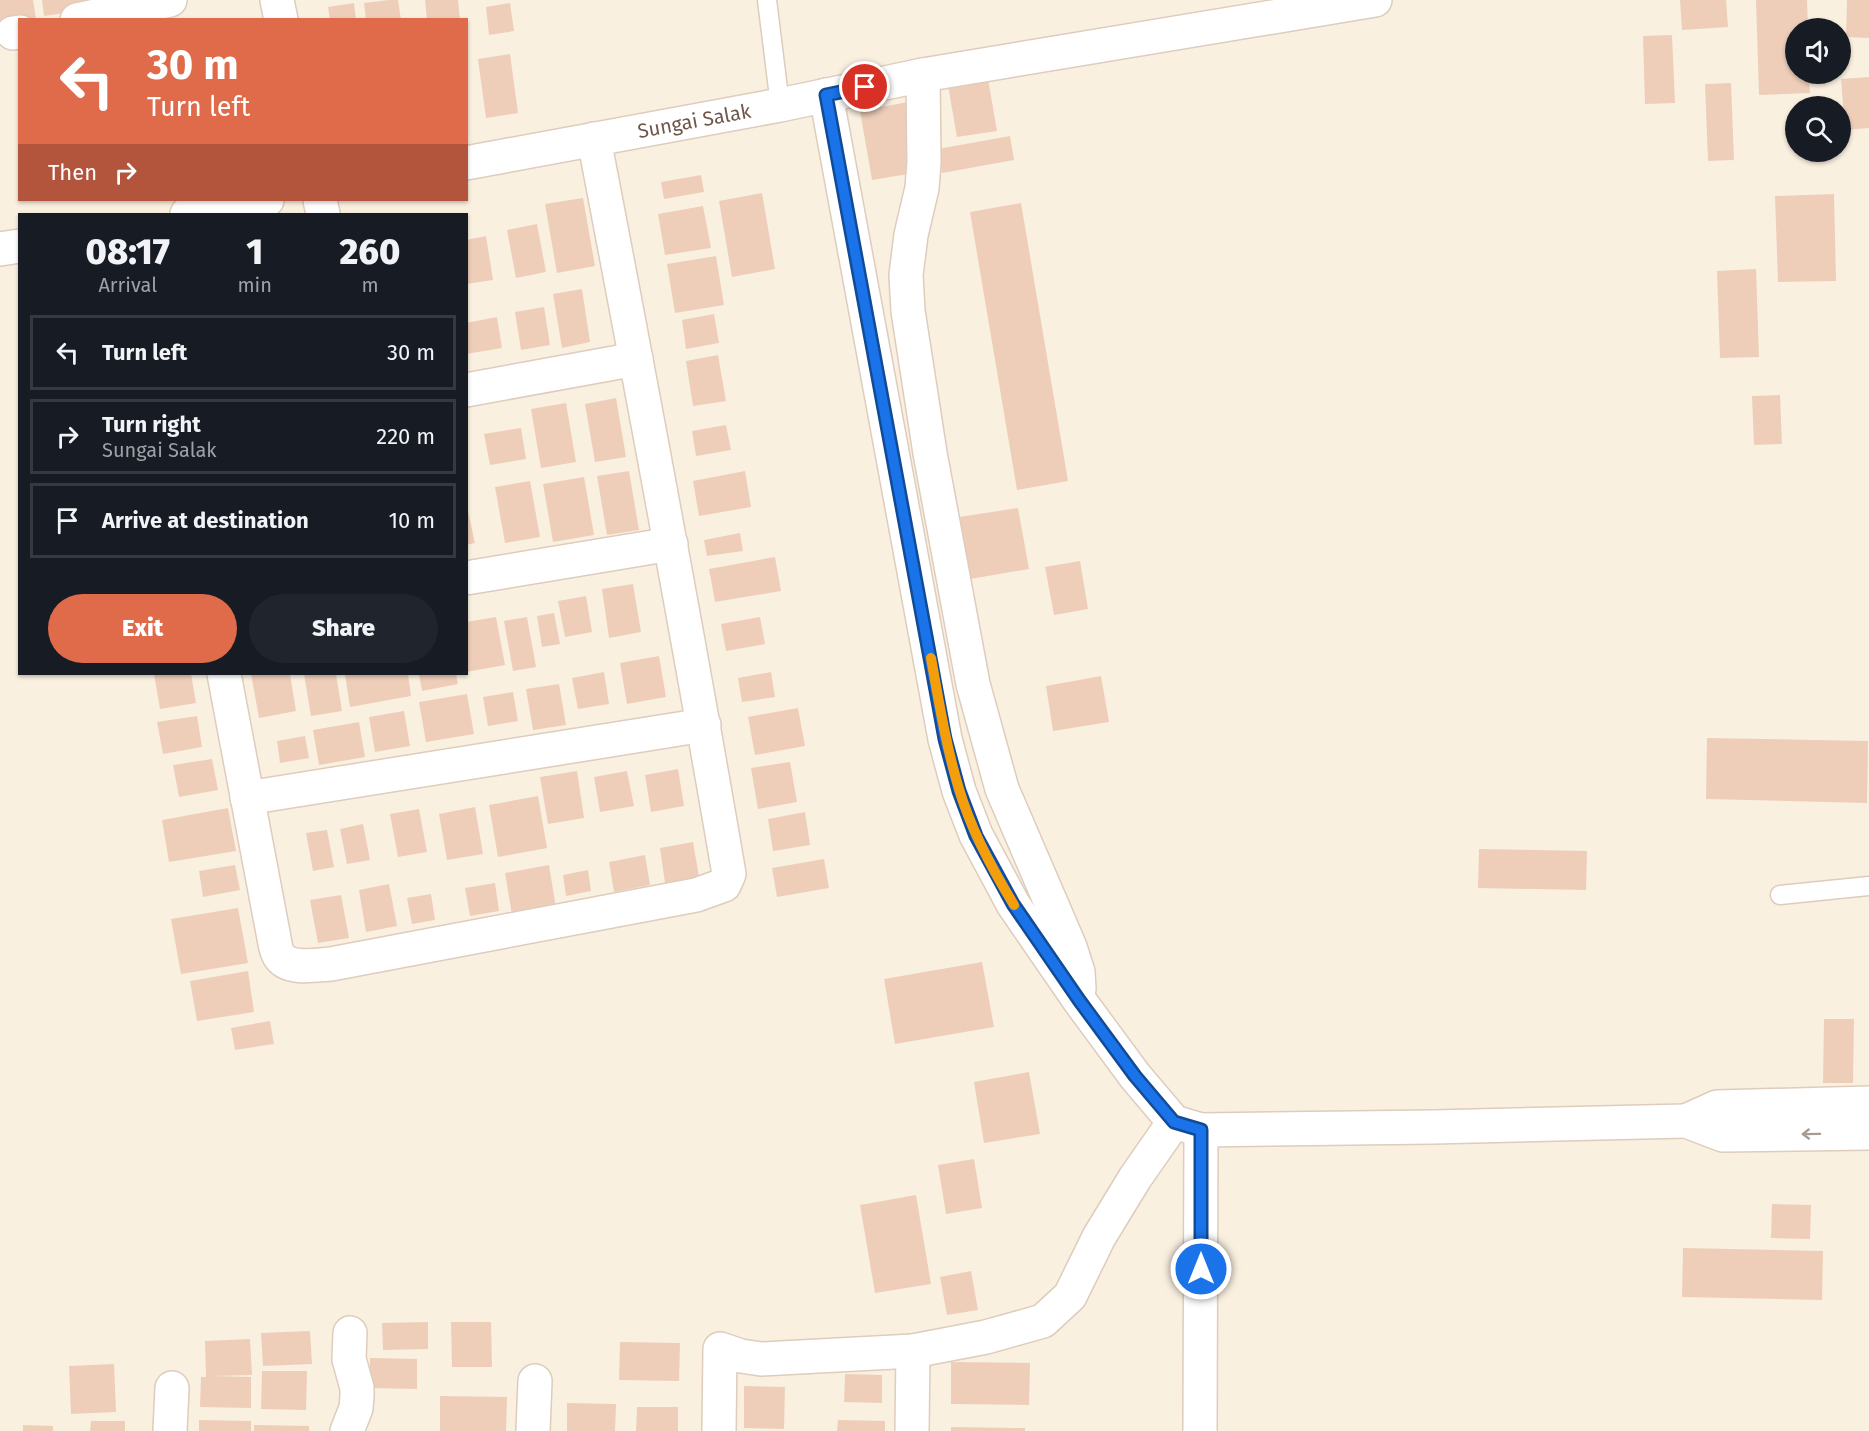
<!DOCTYPE html>
<style>
:root{--surface:#171b24;--page:#20242c;--text:#f1f3f6;--muted:#9ea1a6;--line:#363941;--accent:#df6b4b}
body{margin:0;font-family:"Fira Sans",sans-serif;background:var(--page);color:var(--text);height:100vh;display:flex;flex-direction:column;font-size:22px;white-space:nowrap}
*{box-sizing:border-box;margin:0}
p{font-size:20px;color:var(--muted)}
.icon{flex:none;width:33px;height:33px;fill:none;stroke:currentColor;stroke-width:2;stroke-linecap:round;stroke-linejoin:round}
.map{position:relative;flex:1;overflow:hidden}
.panel{position:absolute;left:18px;top:213px;width:450px;height:462px;display:flex;flex-direction:column;background:var(--surface);border-radius:0px;box-shadow:0 2px 4px #0004}
.panel>*{flex:none}
.hud{position:absolute;left:18px;top:18px;width:450px;height:183px;border-radius:0px;box-shadow:0 2px 4px #0004;background:#df6b4b;color:#fff;overflow:hidden}
.tools{position:absolute;left:1785px;top:18px;display:grid;gap:12px}
.tools a{display:grid;place-items:center;width:66px;height:66px;border-radius:50%;background:var(--surface);box-shadow:0 2px 4px #0004;font-size:30px}
.pin{position:absolute;display:grid;place-items:center;width:51px;height:51px;color:#fff;margin:-26px;border:3px solid #fff;border-radius:50%;box-shadow:0 2px 6px #0007}
.me{position:absolute;width:66px;margin:-33px;rotate:0deg;stroke-linejoin:round;filter:drop-shadow(0 0 4px #0008)}
.turn{display:flex;align-items:center;gap:21px;height:126px;padding:0 30px;font-size:27px}
.turn .icon{width:78px;height:78px;stroke-width:2.5}
.turn b{display:block;font-size:42px;line-height:51px}
.then{display:flex;align-items:center;height:57px;padding:0 30px;background:#0003;gap:12px;font-size:22px}
.eta{display:flex;justify-content:space-evenly;align-items:center;height:102px;text-align:center}
.eta b{font-size:36px;font-weight:800;line-height:42px}
.button{display:flex;gap:12px;margin-top:auto;padding:12px 30px}
.button a{flex:1;height:69px;border-radius:36px;background:var(--accent);color:#fff;font-size:24px;font-weight:800;line-height:69px;text-align:center}
.button a+a{background:var(--page);color:var(--text)}
ul{padding:0;list-style:none}
li{display:flex;align-items:center;gap:18px;height:75px;margin:0 12px 9px;padding:0 18px;border:3px solid var(--line);border-radius:0px}
li div{flex:1}
li b{display:block;font-size:22px}
li em{font-style:normal}
.map>svg:first-child{display:block}
.building{fill:#eeceb9}
.lines{fill:none;stroke-linecap:round;stroke-linejoin:round}
.service-casing{stroke:#deccbd;stroke-width:21}
.minor-casing{stroke:#deccbd;stroke-width:36}
.service{stroke:#fff;stroke-width:18}
.minor{stroke:#fff;stroke-width:33}
.oneway{stroke:#a99a92}
.route-casing{stroke:#114b97;stroke-width:15}
.route{stroke:#1a73e8;stroke-width:10}
.slow{stroke:#f59e0b;stroke-width:10}
.labels{text-anchor:middle;dominant-baseline:central;stroke-width:4.5;stroke-linejoin:round;paint-order:stroke}
.street-label{font-size:20px;fill:#6f5649;stroke:#fef4e6}
</style>
<div class="map">
<svg width="1869" height="1431" viewBox="0 0 1869 1431">
<rect width="100%" height="100%" fill="#faf0e0"/>
<path class="building" d="M0,0H33L36,19L20,20L0,24Z
M42,0H89L91,9L44,16Z
M389,0H398L401,20H366L364,3Z
M425,0H458L460,20H427Z
M1680,0H1726L1728,27L1682,30Z
M1756,0H1807L1808,28H1796V74H1809L1810,93L1759,95Z
M1847,0H1869V38L1846,37Z
M354,3L356,20H330L328,7Z
M510,3L514,31L489,35L486,7Z
M1672,35L1675,103L1645,104L1643,36Z
M510,54L518,113L486,118L478,59Z
M987,73L997,131L957,137L947,80Z
M1869,77V128L1845,130L1841,79Z
M1731,83L1734,160L1708,161L1705,84Z
M908,102L920,172L872,180L860,111Z
M1010,136L1014,160L942,173L938,149Z
M701,175L704,192L664,199L661,182Z
M762,193L775,269L732,277L719,201Z
M1834,194L1836,281L1778,282L1775,196Z
M583,198L595,266L557,273L545,204Z
M1021,203L1068,481L1017,490L970,212Z
M703,206L711,248L665,255L658,214Z
M537,224L546,272L516,278L507,230Z
M486,236L493,280L466,284V240Z
M716,256L724,305L675,313L667,264Z
M1756,269L1759,357L1720,358L1717,271Z
M582,289L590,342L562,348L553,294Z
M544,307L550,345L521,350L515,312Z
M714,314L719,343L686,349L682,320Z
M497,317L502,348L466,354V323Z
M718,355L726,401L693,406L686,361Z
M1780,395L1782,444L1754,445L1752,396Z
M616,398L626,457L595,462L585,404Z
M566,403L576,462L541,468L531,409Z
M726,425L731,450L696,456L692,431Z
M521,428L526,459L490,465L484,434Z
M629,471L639,530L607,535L597,476Z
M745,471L751,507L699,516L693,481Z
M584,477L594,535L553,542L543,484Z
M530,481L540,537L505,543L495,487Z
M466,502L475,543L466,545Z
M1018,508L1029,569L970,579L959,517Z
M740,533L743,551L707,556L704,540Z
M775,557L781,591L715,602L709,569Z
M1080,561L1088,609L1054,615L1045,567Z
M633,584L641,632L609,638L602,589Z
M586,596L592,632L565,637L558,601Z
M554,613L560,644L542,647L537,616Z
M496,617L505,665L466,672V622Z
M527,617L536,667L513,671L504,621Z
M760,617L765,644L726,651L721,624Z
M659,656L666,697L627,704L620,663Z
M604,672L609,704L578,709L572,678Z
M771,672L775,697L742,702L738,678Z
M154,674H191L196,703L160,709Z
M251,674H290L296,711L259,718Z
M304,674H336L342,711L311,716Z
M345,674H408L411,696L350,707Z
M419,674H456L458,684L422,691Z
M1101,676L1109,722L1053,731L1046,686Z
M559,684L566,725L533,730L526,689Z
M513,692L518,721L488,726L483,697Z
M467,694L474,734L426,742L419,702Z
M798,708L805,746L755,755L748,717Z
M404,711L410,746L375,752L369,717Z
M197,716L202,747L163,754L157,722Z
M359,722L365,757L319,765L313,730Z
M305,736L309,758L280,763L277,741Z
M1707,738L1868,741L1867,803L1706,799Z
M212,759L218,790L179,797L173,765Z
M790,762L797,802L758,809L751,768Z
M678,769L684,806L651,812L645,775Z
M577,771L584,818L548,824L540,777Z
M627,771L634,806L600,812L594,777Z
M538,796L547,848L498,857L489,805Z
M475,807L483,854L447,860L439,814Z
M228,808L236,851L169,862L162,820Z
M419,809L427,852L398,857L390,814Z
M805,812L810,845L773,851L768,819Z
M363,824L370,860L347,864L340,829Z
M327,830L334,867L313,871L306,833Z
M693,842L699,877L665,883L660,848Z
M1479,849L1587,851L1586,890L1478,888Z
M645,855L650,885L614,892L609,862Z
M824,859L829,888L777,897L772,868Z
M235,865L240,890L203,897L199,871Z
M549,865L556,908L512,915L505,873Z
M588,870L591,891L566,896L563,875Z
M495,883L499,911L470,916L465,888Z
M389,884L397,926L366,932L359,890Z
M431,894L435,920L412,924L407,898Z
M341,895L349,938L318,943L310,900Z
M238,908L248,963L181,974L171,919Z
M982,962L994,1027L895,1044L884,979Z
M248,971L254,1012L197,1021L190,981Z
M1824,1019H1854L1853,1083H1823Z
M270,1021L274,1044L235,1050L231,1028Z
M1029,1072L1040,1134L984,1143L974,1082Z
M974,1159L982,1208L946,1214L938,1165Z
M916,1195L931,1284L875,1293L860,1205Z
M1772,1204L1811,1205L1810,1239L1771,1238Z
M1683,1248L1823,1251L1822,1300L1682,1297Z
M971,1271L978,1310L947,1315L940,1277Z
M428,1322V1349L383,1350L382,1323Z
M451,1322H491L492,1367H452Z
M310,1331L312,1364L263,1366L261,1333Z
M250,1339L252,1375L214,1376L251,1377V1408L200,1407L201,1377H206L205,1341Z
M620,1342L680,1343L679,1381L619,1380Z
M370,1358L417,1359V1389L369,1388Z
M951,1362L1030,1363L1029,1405L951,1404Z
M114,1364L116,1412L71,1414L69,1366Z
M262,1371H307L306,1410L261,1409Z
M845,1374L882,1375V1403L844,1402Z
M744,1386L785,1387L784,1429L744,1428Z
M440,1396L507,1397L506,1431H440Z
M567,1403L616,1404L615,1431H567Z
M637,1407H678V1431H636Z
M199,1420L251,1421V1431H199Z
M838,1420L885,1421V1431H837Z
M91,1421H125V1431H90Z
M23,1425L53,1426V1431H23Z
M254,1425L309,1426V1431H254Z
M951,1427L1025,1428V1431H951Z"/>
<g class="lines">
<defs>
<path id="service" d="M767,0L780,105
M1780,895L1869,886"/>
<g id="minor">
<path d="M277,0L281,20"/>
<path d="M77,20L170,0"/>
<path d="M13,33L20,32"/>
<path d="M923,75L924,162L922,188L911,235L906,275L908,311L930,453L973,684L1002,789L1070,947L1078,972L1079,989"/>
<path d="M826,95L945,739L959,791L976,835L1013,904L1079,1000L1135,1076L1174,1122L1201,1130L1433,1127L1686,1121"/>
<path id="s1" d="M466,163L780,105L923,75L1375,0"/>
<path d="M320,200L323,214"/>
<path d="M187,214L267,200"/>
<path d="M0,249L20,246"/>
<path d="M466,390L636,359"/>
<path d="M466,578L671,544"/>
<path d="M224,674L274,938C275,944 276,952 280,957C290,970 316,965 331,964L696,895L724,885L729,874C687,628 641,384 594,139"/>
<path d="M247,798L704,725"/>
<path d="M1869,1103L1717,1107L1686,1121L1723,1135L1869,1133"/>
<path d="M170,1431L172,1388"/>
<path d="M347,1431L356,1408L357,1396V1388L349,1359L350,1333"/>
<path d="M533,1431L535,1381"/>
<path d="M719,1431L720,1349L741,1356L761,1359L913,1351L986,1337L1043,1321L1070,1296L1099,1237L1135,1178L1174,1122"/>
<path d="M912,1431L913,1351"/>
<path d="M1200,1431L1201,1130"/>
</g>
</defs>
<use href="#service" class="service-casing"/>
<use href="#minor" class="minor-casing"/>
<use href="#service" class="service"/>
<use href="#minor" class="minor"/>
</g>
<defs><path id="oneway-shaft" d="M-6 0H5M1.5-3L5.5 0L1.5 3" fill="none" stroke-width="1.6" stroke-linecap="round" stroke-linejoin="round" transform="scale(1.5)"/></defs>
<use class="oneway" href="#oneway-shaft" transform="translate(1811 1134) rotate(179)"/>
<g class="lines">
<defs>
<path id="route" d="M865,87L826,95L945,739L959,791L976,836L1013,904L1079,1000L1135,1076L1174,1122L1201,1130V1269"/>
</defs>
<use href="#route" class="route-casing"/>
<use href="#route" class="route"/>
<path class="slow" d="M931,658C939,702 946,746 959,789C971,830 992,869 1014,905"/>
</g>
<g class="labels">
<g class="street-label">
<text stroke="none"><textPath href="#s1" startOffset="232">Sungai Salak</textPath></text>
</g>
</g>
</svg>
<div class="tools">
<a><svg class="icon" aria-label="sound" viewBox="0 0 24 24"><path d="M4 9h4l5-4v14l-5-4H4zM17 9q2 3 0 6"/></svg></a>
<a><svg class="icon" aria-label="search" viewBox="0 0 24 24"><circle cx="10" cy="10" r="6"/><path d="M15 15l6 6"/></svg></a>
</div>
<div class="pin" style="left:865px;top:87px;background:#d93025"><svg class="icon" aria-label="arrive" viewBox="0 0 24 24"><path d="M6 21V4h12l-3 4 3 4H6"/></svg></div>
<svg class="me" style="left:1201px;top:1269px" viewBox="-20 -20 40 40"><circle r="17" fill="#1a73e8" stroke="#fff" stroke-width="3"/><path d="M0-11L8 9 0 5-8 9z" fill="#fff"/></svg>
<div class="hud">
<div class="turn"><svg class="icon" aria-label="left" viewBox="0 0 24 24"><path d="M17 20v-9H6M10 6l-5 5 5 5"/></svg><div><b>30 m</b>Turn left</div></div>
<div class="then">Then<svg class="icon" aria-label="right" viewBox="0 0 24 24"><path d="M7 20v-9h11M14 6l5 5-5 5"/></svg></div>
</div>
<section class="panel">
<div class="eta">
<div><b>08:17</b><p>Arrival</p></div>
<div><b>1</b><p>min</p></div>
<div><b>260</b><p>m</p></div>
</div>
<ul>
<li><svg class="icon" aria-label="left" viewBox="0 0 24 24"><path d="M17 20v-9H6M10 6l-5 5 5 5"/></svg><div><b>Turn left</b></div><em>30 m</em></li>
<li><svg class="icon" aria-label="right" viewBox="0 0 24 24"><path d="M7 20v-9h11M14 6l5 5-5 5"/></svg><div><b>Turn right</b><p>Sungai Salak</p></div><em>220 m</em></li>
<li><svg class="icon" aria-label="arrive" viewBox="0 0 24 24"><path d="M6 21V4h12l-3 4 3 4H6"/></svg><div><b>Arrive at destination</b></div><em>10 m</em></li>
</ul>
<div class="button"><a>Exit</a><a>Share</a></div>
</section>
</div>
